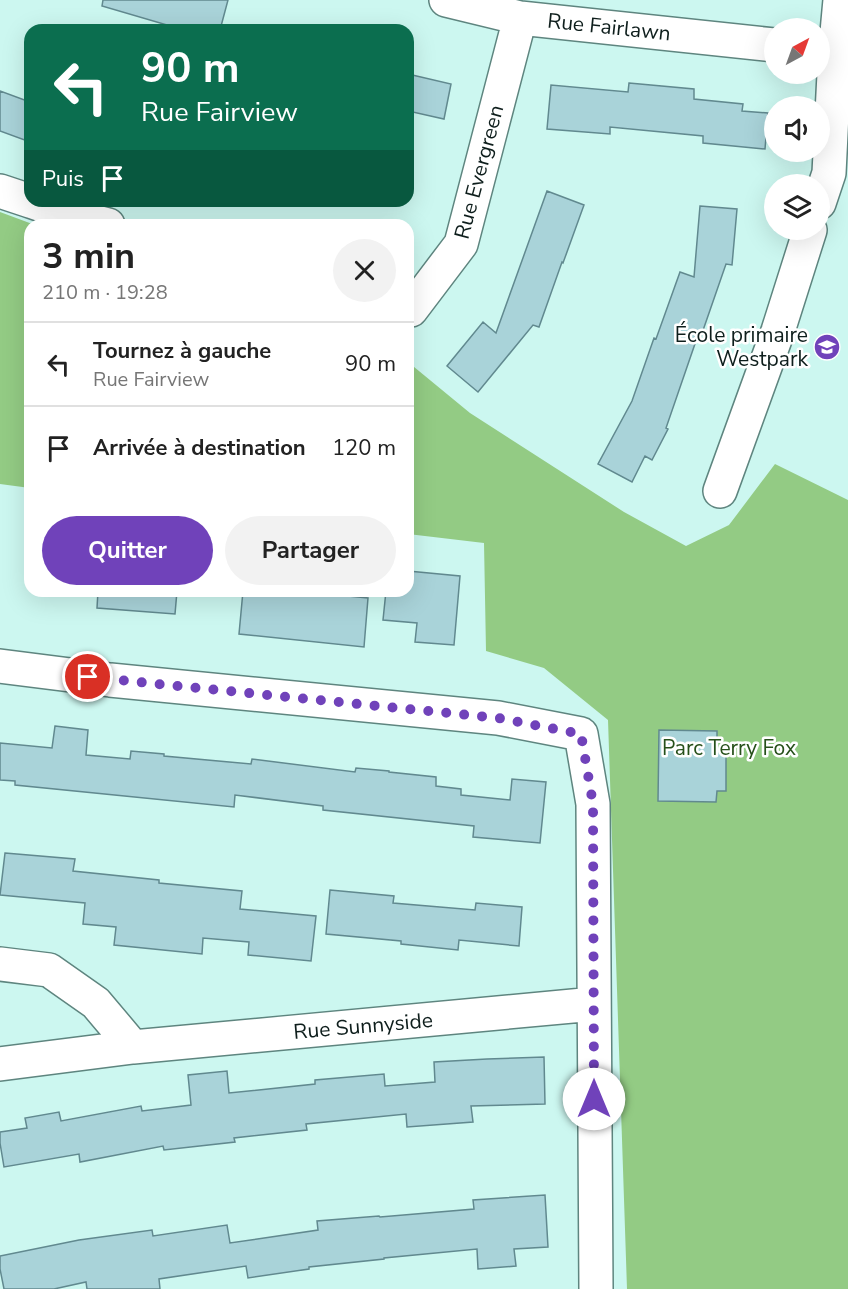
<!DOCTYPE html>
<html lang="fr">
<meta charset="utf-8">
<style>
:root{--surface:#fff;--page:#f2f2f2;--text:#222;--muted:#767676;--line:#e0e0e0;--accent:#7042ba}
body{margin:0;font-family:"Nunito Sans",sans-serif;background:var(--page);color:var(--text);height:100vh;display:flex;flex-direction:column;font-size:22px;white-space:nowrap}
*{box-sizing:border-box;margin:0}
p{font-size:20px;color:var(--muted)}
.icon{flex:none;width:33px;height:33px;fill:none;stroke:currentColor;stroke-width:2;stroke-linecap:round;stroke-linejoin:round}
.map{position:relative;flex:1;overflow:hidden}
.details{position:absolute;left:24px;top:219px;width:390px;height:378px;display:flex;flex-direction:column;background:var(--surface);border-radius:18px;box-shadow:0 6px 24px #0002}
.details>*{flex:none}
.top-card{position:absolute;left:24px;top:24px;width:390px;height:183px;border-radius:18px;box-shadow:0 6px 24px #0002;background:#0b6e4f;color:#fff;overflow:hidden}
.needle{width:39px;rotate:41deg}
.fabs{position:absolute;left:764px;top:18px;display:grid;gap:12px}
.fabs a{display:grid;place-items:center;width:66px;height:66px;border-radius:50%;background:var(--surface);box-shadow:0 6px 24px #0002;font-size:30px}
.pin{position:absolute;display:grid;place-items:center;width:51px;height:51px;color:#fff;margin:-26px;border:3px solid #fff;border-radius:50%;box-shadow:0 2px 6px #0007}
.me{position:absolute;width:66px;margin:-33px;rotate:0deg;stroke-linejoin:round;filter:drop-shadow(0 0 4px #0008)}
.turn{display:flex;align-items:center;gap:21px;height:126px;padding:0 18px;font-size:27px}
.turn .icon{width:78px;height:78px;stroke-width:2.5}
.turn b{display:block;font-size:42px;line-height:51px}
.then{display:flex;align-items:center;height:57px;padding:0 18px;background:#0003;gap:12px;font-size:22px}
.round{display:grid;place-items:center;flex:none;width:63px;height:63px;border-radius:32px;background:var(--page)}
.overview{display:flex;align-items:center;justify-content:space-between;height:102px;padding:0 18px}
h1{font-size:36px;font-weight:700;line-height:45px}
.cta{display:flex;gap:12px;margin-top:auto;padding:12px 18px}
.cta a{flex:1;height:69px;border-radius:36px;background:var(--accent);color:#fff;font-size:24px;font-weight:700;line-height:69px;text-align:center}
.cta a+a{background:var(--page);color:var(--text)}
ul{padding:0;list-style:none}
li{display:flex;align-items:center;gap:18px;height:84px;padding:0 18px;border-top:2px solid var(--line)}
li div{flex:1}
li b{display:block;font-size:22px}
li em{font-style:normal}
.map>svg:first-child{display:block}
.green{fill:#93cb84}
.building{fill:#a9d3d9;stroke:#61898f;stroke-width:1.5}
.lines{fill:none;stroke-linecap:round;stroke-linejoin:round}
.minor-casing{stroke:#5e857f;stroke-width:36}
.minor{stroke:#fff;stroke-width:33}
.route{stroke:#7042ba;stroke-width:10;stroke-dasharray:0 18}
.labels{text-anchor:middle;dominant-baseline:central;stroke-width:5;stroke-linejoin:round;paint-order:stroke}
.street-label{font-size:21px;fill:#0e1e1c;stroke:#fff}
.poi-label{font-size:21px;fill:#0e1e1c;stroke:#fff;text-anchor:end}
.park-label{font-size:21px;fill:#26501a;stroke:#fff}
</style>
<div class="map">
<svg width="848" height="1289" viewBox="0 0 848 1289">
<rect width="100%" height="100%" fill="#ccf7f0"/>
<path class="green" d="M0,212L35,225H30V488L0,484Z
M408,362L470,413L624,512L686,546L729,525L775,464L848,500V1289H627L608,720L544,668L486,651L484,543L408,534Z"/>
<path class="building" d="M103,0H228L220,30H184L102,6Z
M408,74L451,84L444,119L408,111Z
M629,83L694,89V99L743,104L742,111L768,113L765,149L703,143V136L610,127V134L547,129L551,85L628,92Z
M0,91L30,102V142L0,131Z
M547,191L584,205L563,263L562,262L539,327L533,325L478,392L447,366L483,322L496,333Z
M700,206L737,209L732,265L726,264L700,339L697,338L666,428L668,429L652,460L645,456L632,482L598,464L632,401L654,338L656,339L680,272L694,277Z
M408,571L460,576L454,645L415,642L417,623L383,620L386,591H408Z
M98,591H177L175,614L97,608Z
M243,591H330L329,594L368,598L364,647L239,634Z
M55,726L88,730L86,755L130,759L131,751L164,754V756L251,764L252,759L355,772L356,768L389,771V772L436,777V786L461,789V795L510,800L512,779L546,782L540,843L473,837L474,826L323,810V806L235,795L234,807L15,785V781L0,780V743L52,748Z
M659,730L717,731V750H726V791H717L716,802L658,801Z
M5,853L75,859L73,871L159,880V883L242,891L240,909L316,916L311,961L248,955L249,942L203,938L202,954L114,945L116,927L83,924L85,903L0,895Z
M330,890L394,896L393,903L475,910L476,903L522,907L519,946L459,940L458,950L401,944V941L326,934Z
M544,1057L545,1104L471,1106L473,1122L407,1127L406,1114L306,1124L307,1130L234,1138L235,1142L164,1150L163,1146L80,1162L79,1154L4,1167L0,1143V1132L27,1128L25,1118L59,1112L61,1121L141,1106L142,1111L191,1105L188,1075L227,1071L229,1093L315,1084V1080L384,1074L385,1086L435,1082L434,1062L487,1059Z
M545,1195L548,1247L514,1249L516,1266L478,1269L477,1249L384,1258V1259L309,1267V1269L248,1278L246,1266L159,1279L160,1289H87L86,1282L54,1289H4L0,1269V1256L79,1240L152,1230L153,1236L227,1225L230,1243L318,1230L317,1221L379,1216L380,1217L474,1209L473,1200Z"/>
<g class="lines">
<defs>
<path id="minor" d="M446,0L520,18L774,45
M0,191L30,201
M30,201L73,216L108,225
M819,203L829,173L835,54L840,0
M408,309L411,310L461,244L520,18
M720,491L778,331L810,230
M0,666L110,680L498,718L581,734L593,804L596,1289
M0,964L49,970L96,1003L133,1047
M0,1064L133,1047L594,1004"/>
</defs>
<use href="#minor" class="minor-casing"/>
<use href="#minor" class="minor"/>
</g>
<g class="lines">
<path class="route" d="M88,677L498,718L581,734L593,804L594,1099"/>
</g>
<defs>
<symbol id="school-disc" viewBox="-11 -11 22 22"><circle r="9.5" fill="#7042ba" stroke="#fff"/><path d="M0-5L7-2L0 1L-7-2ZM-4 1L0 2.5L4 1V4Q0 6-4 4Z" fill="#fff"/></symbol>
</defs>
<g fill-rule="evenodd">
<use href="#school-disc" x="812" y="332" width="30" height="30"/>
</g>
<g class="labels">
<g class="street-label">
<text transform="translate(609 27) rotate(6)">Rue Fairlawn</text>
<text transform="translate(479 172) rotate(-75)">Rue Evergreen</text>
<text transform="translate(363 1026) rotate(-5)">Rue Sunnyside</text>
</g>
<g class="poi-label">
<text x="808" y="335">École primaire<tspan x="808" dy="24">Westpark</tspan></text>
</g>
<g class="park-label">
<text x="729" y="748">Parc Terry Fox</text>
</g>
</g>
</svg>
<div class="fabs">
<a><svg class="needle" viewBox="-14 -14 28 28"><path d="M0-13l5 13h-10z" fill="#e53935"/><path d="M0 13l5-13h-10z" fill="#767676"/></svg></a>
<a><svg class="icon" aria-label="sound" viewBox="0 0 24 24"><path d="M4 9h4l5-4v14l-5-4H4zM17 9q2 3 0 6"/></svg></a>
<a><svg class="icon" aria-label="layers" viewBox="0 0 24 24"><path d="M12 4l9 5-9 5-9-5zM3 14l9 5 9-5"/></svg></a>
</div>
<div class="pin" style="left:88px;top:677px;background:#d93025"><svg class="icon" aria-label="arrive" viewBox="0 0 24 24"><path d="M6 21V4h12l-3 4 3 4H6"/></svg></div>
<svg class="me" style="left:594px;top:1099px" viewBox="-20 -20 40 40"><circle r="19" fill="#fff"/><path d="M0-13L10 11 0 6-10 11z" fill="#7042ba"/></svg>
<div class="top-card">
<div class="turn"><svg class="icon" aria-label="left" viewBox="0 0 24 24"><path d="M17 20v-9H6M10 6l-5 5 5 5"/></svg><div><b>90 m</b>Rue Fairview</div></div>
<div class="then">Puis<svg class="icon" aria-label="arrive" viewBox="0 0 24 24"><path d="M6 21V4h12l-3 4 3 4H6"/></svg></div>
</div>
<section class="details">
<div class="overview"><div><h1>3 min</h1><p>210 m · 19:28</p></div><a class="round"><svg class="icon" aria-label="close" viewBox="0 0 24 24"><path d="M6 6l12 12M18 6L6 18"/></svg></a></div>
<ul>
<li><svg class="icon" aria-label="left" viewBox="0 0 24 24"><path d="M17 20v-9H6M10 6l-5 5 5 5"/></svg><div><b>Tournez à gauche</b><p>Rue Fairview</p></div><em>90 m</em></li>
<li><svg class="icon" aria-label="arrive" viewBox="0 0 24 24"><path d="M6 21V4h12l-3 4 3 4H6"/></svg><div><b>Arrivée à destination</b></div><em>120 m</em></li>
</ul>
<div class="cta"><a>Quitter</a><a>Partager</a></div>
</section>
</div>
